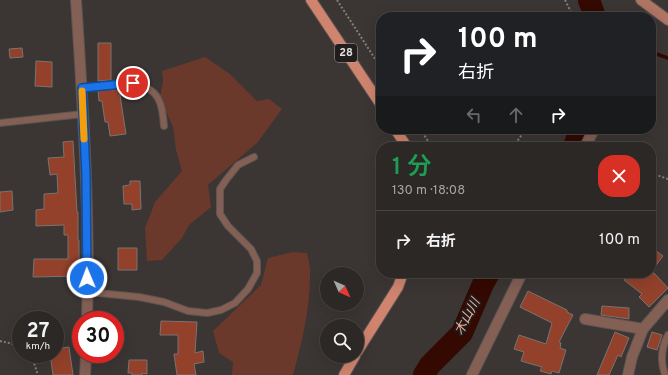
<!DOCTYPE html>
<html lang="ja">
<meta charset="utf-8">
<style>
:root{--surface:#2c2826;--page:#383432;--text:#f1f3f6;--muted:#a6a6a7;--line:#484443}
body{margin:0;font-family:Overpass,"Noto Sans JP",sans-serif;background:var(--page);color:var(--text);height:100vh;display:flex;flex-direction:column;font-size:15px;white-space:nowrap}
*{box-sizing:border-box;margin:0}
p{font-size:13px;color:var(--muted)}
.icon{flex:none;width:22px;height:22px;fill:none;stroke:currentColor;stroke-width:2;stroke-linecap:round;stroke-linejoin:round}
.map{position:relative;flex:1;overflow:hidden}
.panel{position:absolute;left:376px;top:142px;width:280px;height:136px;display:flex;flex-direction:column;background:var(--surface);border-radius:16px;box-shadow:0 4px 16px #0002,0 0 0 1px var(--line)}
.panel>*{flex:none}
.banner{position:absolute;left:376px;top:12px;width:280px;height:122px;border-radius:16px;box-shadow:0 4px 16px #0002,0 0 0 1px var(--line);background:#202124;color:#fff;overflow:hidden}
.needle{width:26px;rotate:135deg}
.controls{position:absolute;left:320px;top:267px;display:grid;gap:8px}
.controls a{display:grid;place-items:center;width:44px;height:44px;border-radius:50%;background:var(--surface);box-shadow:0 4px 16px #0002,0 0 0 1px var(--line);font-size:20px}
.speed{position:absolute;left:12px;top:311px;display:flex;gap:8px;font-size:20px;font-weight:700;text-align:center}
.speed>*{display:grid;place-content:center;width:52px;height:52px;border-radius:50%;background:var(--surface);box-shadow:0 4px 16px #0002,0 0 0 1px var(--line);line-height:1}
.speed small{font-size:10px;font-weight:400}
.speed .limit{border:6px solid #d22;background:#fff;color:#111}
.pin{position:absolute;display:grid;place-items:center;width:34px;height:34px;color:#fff;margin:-17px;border:2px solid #fff;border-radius:50%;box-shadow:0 1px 4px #0007}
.me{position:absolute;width:44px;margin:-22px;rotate:359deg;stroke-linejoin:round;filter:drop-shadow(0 0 3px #0008)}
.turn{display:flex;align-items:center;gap:14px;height:84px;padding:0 16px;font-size:18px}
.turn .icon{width:52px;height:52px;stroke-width:2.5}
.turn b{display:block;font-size:28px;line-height:34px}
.lanes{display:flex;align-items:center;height:38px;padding:0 16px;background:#0003;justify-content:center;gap:20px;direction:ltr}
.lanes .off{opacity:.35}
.round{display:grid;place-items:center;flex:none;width:42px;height:42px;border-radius:16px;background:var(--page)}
.overview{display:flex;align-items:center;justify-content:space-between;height:68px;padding:0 16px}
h1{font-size:24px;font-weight:600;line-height:30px;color:#1e9e55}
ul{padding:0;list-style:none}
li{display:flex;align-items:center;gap:12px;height:60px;padding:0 16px;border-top:1px solid var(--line)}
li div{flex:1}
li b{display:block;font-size:15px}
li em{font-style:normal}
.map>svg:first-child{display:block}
.green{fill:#6b392b}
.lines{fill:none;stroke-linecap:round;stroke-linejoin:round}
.stream{stroke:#330901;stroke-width:3.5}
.river{stroke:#330901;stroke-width:22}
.building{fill:#93412a;stroke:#7a7371}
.service-casing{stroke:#5a5452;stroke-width:8}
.minor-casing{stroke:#5a5452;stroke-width:12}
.secondary-casing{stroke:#5a5452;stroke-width:12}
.primary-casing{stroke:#5a5452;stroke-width:12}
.path{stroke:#857f7e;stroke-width:2;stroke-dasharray:2 2;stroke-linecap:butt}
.service{stroke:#845f54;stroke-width:6}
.minor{stroke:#845f54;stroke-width:10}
.secondary{stroke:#af7463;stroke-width:10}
.primary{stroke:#d0846e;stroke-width:10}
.route-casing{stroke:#114b97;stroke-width:10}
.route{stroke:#1a73e8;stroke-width:7}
.slow{stroke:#f59e0b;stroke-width:7}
.labels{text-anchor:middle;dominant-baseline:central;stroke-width:4;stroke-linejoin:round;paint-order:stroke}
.shield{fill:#201d1c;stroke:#aaa6a4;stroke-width:1}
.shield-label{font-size:11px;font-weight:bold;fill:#e5e0df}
.water-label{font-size:13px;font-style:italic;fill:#f5ae9b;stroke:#201d1c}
</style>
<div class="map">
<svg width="668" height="375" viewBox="0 0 668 375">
<rect width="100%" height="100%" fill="#3b3533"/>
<path class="green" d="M205,57L230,74L257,101L269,99L282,109L257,143L208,185L211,207L189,225L182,238L162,260L147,261L145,228L155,202L182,171L176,150L173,127L160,97L163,81L162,71Z
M293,252L307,253C308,258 310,265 310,271C311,305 302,342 293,375H232L233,362L219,353L213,331L261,285L268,258Z"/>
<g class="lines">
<path class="stream" d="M651,52L668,58"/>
<path class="river" d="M589,0L595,17
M574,147L580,129
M424,375L430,365L462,333L483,284L489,273"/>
</g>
<path class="building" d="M98,43H111V80L98,81Z
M22,48L23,57L10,58L9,49Z
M36,61L52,62V87L35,86Z
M111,89L112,90L119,89L126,134L110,136L108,122H105L102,101H99L98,90Z
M73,141L77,212H78V240H79V276L33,277L34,259H68V235H64V225L36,226V210L44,209V194L58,193L57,174L50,175L48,158L64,157L63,142Z
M130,181H140L141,209L132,210V204H124L123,186L130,185Z
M12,191L13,210L0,212V192Z
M651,247L663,256L651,272Z
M118,248H137V270H118Z
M629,273H654L668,288L649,307L639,297L642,294L624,280Z
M528,291L567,310V312L573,315L559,342L561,343L560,348L566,350L559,373L552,371L551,374L540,371L542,367L521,361L524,352L514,349L519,335L546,344L552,323L520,307Z
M602,306L629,308V319L601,315Z
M161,321L197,322L195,353L203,351L204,362L194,364L196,375H177L174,354H178V335H160Z
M615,332L629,338L621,357L618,355L609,375H597Z
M652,332L662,335L657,350L647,347Z
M69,347L73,375H53L50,354H55V349Z
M129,360H147V374L142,373V375H132V373H128Z"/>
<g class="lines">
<defs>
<path id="service" d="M82,88C102,86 138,77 154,93C162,101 163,115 164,126
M0,123L83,114
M88,292L139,297L164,302L188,311L207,313L221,310L235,303L248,289L257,273V261L251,249L228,226L220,214V189L226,180L238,165L254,157
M665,375C660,361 661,348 668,335"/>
<path id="minor" d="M76,0C83,106 90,213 87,320
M585,147L594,129
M585,319L643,329
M85,375L86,354
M472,375L522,273
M628,375L632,357L643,329L668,300"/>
<path id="secondary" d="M641,0L668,20"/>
<path id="primary" d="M311,0L381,105
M395,129L407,147
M357,352L398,287L403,273
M344,375L355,356"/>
</defs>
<use href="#service" class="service-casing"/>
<use href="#minor" class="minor-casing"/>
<use href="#secondary" class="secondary-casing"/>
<use href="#primary" class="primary-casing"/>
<path class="path" d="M337,0L381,68
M565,0L571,12V17
M420,129L432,147
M513,147L526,129
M651,173L668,179
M0,341L13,344L21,349
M27,354L34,363L38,375"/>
<use href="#service" class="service"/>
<use href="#minor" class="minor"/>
<use href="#secondary" class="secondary"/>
<use href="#primary" class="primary"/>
</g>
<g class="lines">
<defs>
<path id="route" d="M87,278L86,176L82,88L133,83"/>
</defs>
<use href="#route" class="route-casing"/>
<use href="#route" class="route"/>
<path class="slow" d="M82,91L84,139"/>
</g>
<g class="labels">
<rect class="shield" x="335" y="44" width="22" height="18" rx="3"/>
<g class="shield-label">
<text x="346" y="53">28</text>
</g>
<g class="water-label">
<text transform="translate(468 317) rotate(-62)">木山川</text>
</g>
</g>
</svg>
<div class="controls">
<a><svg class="needle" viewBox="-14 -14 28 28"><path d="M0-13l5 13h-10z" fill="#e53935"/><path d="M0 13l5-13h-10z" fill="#a6a6a7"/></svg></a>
<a><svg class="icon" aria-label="search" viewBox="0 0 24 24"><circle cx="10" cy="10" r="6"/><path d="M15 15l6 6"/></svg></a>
</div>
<div class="speed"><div>27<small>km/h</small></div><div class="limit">30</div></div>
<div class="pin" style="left:133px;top:83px;background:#d93025"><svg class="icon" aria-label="arrive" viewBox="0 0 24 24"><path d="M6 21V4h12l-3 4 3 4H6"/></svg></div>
<svg class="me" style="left:87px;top:278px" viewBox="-20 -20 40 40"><circle r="17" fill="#1a73e8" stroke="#fff" stroke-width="3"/><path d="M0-11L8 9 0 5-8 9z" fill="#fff"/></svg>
<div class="banner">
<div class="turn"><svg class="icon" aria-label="right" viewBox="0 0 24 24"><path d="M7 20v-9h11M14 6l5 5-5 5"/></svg><div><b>100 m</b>右折</div></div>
<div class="lanes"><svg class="icon off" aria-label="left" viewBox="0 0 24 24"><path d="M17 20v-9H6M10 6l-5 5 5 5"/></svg><svg class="icon off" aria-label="ahead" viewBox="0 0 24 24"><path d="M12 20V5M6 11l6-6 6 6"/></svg><svg class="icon" aria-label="right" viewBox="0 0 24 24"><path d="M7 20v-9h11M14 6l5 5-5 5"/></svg></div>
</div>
<section class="panel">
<div class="overview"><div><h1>1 分</h1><p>130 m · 18:08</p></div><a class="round" style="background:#d93025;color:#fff"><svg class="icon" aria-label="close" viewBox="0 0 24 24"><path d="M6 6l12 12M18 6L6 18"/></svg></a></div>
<ul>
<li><svg class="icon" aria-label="right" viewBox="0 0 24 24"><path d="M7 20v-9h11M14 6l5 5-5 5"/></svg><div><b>右折</b></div><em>100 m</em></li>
</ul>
</section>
</div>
